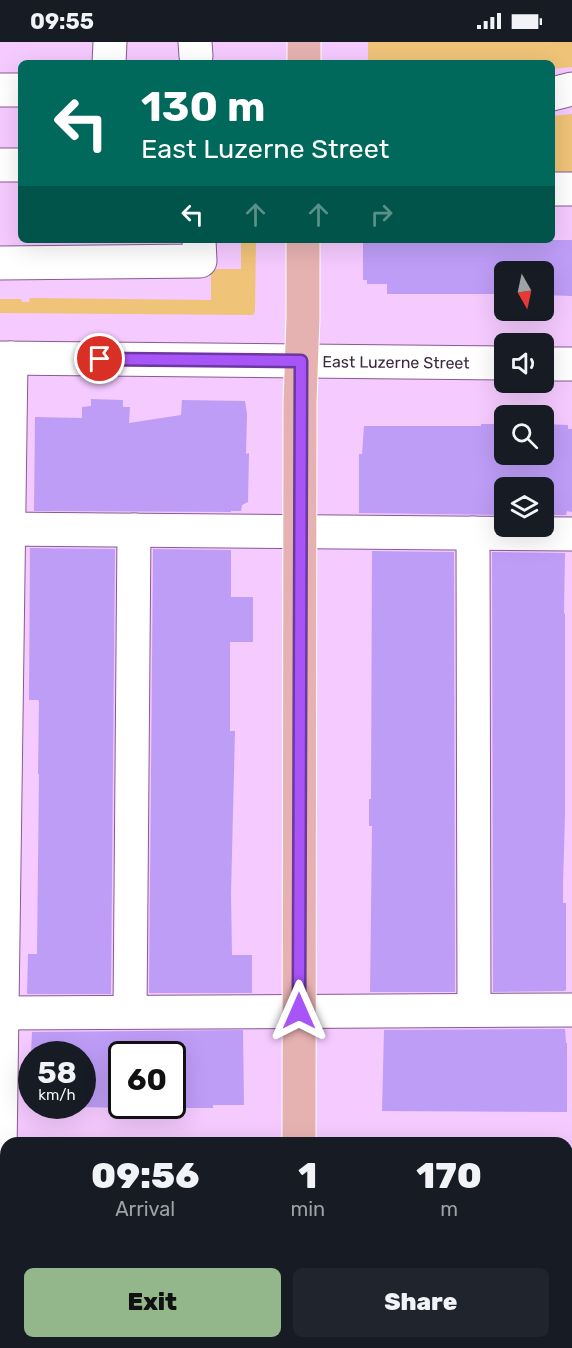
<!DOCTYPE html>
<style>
:root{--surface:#171b24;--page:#20242c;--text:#f1f3f6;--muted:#9ea1a6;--accent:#93b68b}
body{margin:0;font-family:Rubik,sans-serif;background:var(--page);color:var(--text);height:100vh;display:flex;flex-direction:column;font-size:22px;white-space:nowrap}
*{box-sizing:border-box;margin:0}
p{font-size:20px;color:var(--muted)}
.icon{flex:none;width:33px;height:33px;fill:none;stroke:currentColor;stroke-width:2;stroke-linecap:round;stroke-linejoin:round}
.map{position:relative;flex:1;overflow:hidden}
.details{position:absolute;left:0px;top:1095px;width:573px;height:212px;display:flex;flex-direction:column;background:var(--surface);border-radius:18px 18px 0 0;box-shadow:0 6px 24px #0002}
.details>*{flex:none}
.top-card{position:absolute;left:18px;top:18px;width:537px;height:183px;border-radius:9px;box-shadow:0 6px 24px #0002;background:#00695c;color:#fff;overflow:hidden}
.needle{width:39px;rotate:171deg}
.controls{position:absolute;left:494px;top:219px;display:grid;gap:12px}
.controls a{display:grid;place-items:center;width:60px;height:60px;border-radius:9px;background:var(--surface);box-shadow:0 6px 24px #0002;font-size:30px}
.speed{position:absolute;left:18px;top:999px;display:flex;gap:12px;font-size:30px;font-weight:700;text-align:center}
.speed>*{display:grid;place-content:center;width:78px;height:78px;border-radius:50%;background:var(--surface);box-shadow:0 6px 24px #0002;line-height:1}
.speed small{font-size:15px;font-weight:400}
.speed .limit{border:3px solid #111;border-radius:9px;background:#fff;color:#111}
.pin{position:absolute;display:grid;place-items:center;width:51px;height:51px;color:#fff;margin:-26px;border:3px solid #fff;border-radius:50%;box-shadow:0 2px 6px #0007}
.me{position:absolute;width:66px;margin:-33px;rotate:0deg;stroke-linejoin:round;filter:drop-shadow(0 0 4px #0008)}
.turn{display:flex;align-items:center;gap:21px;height:126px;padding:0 24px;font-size:27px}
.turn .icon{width:78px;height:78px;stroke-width:2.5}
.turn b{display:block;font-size:42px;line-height:51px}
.lanes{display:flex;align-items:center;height:57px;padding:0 24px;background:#0003;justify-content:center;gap:30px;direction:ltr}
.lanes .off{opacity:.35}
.eta{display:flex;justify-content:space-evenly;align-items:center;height:102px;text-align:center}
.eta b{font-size:36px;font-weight:800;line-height:42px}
.primary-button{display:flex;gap:12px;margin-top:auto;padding:12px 24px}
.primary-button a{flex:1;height:69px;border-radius:9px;background:var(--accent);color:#111;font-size:24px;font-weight:800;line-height:69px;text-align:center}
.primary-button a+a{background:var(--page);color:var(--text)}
.status{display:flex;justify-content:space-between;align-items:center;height:42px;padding:0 30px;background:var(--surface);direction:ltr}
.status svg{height:16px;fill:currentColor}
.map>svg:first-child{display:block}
.green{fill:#efc378}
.building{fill:#be9df7}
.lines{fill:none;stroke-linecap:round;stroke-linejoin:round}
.minor-casing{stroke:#8a5994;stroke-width:35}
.major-casing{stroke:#fff;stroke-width:35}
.minor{stroke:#fff;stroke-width:33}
.major{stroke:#e6b1b1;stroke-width:33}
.route-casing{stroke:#6d37a1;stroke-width:15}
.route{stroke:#a855f7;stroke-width:10}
.labels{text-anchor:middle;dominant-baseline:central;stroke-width:4.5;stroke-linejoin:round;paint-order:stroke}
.street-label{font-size:16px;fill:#3d2842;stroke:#fdfdfd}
</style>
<div class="status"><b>09:55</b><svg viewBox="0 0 49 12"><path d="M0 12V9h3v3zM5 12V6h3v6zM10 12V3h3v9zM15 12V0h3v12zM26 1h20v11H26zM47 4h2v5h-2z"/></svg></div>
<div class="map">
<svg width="572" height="1306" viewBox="0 0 572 1306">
<rect width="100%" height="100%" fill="#f5caff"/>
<path class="green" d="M368,0H572V25L552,27V21H368Z
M572,72V135H552V74Z
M241,198H256L255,269L253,273L0,271V257H21L22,260H29L30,256L211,258V232L216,227H241Z"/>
<path class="building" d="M363,198H572V254L543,253V230H504V252H387V242H367V238H363Z
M91,357L123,358V365H130L129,381L181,373L182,358L245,359L247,372L246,412L249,411L248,460L242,463L241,469H231V470L34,469L35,375L82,376V365L91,364Z
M481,382H504V412H543V382L568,383V387H572V470L567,469L566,473H543V446H504V473L359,471V412H362L364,384H481Z
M30,506L115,507L111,952H27L28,912H37L39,732H38L39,660L38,658H29Z
M153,507L231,508V555H253V600H230V689H235L231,852L232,913H252V951H149Z
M372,509L454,510L455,950H370L372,784H369V757H371Z
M492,510L565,511L564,571L565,572V772L563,843V861H566V948L564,949L493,950Z
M565,987L566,1001H567V1070L382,1069L384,988Z
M243,988L244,1063H213V1066H172V1012H122V1066L82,1065V1012H31L32,990Z"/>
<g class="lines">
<defs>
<g id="minor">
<path d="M195,0L196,14"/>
<path d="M109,21L110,0"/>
<path d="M0,48H21"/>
<path d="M552,52L572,47"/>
<path d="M0,123H21"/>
<path d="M552,147H572"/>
<path d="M0,221L200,219L199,198"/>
<path id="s1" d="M0,316L504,321"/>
<path d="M543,322H572"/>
<path d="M0,487L572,492"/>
<path d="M473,491L474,968"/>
<path d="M130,970L134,488"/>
<path d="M0,971L572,968"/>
<path d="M0,1111L11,316"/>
<path d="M567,1124H572"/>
<path d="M567,1289H572"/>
<path d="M78,1300V1306"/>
<path d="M458,1300V1306"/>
</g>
<path id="major" d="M304,21V0
M299,1101L300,359L303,276V198
M299,1300V1306"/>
</defs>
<use href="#minor" class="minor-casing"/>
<use href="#major" class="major-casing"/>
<use href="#minor" class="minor"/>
<use href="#major" class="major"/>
</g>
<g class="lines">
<defs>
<path id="route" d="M100,317L301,319L299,969"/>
</defs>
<use href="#route" class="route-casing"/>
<use href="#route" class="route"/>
</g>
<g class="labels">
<g class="street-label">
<text stroke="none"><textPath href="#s1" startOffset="396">East Luzerne Street</textPath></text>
</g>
</g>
</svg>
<div class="controls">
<a><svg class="needle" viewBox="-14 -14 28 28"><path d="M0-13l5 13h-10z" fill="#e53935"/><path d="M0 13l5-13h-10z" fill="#9ea1a6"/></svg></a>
<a><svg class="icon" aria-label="sound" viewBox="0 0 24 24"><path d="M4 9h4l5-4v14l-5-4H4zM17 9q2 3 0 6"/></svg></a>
<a><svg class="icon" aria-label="search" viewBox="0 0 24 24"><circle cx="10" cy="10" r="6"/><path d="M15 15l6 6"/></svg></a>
<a><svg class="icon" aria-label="layers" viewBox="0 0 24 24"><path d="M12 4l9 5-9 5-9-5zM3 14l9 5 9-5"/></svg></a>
</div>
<div class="speed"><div>58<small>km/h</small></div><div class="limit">60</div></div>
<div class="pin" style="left:100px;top:317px;background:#d93025"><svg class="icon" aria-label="arrive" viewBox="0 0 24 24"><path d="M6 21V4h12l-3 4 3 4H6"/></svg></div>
<svg class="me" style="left:299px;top:969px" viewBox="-20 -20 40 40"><path d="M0-17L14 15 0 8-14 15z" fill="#a855f7" stroke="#fff" stroke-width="4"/></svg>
<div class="top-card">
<div class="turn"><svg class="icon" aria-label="left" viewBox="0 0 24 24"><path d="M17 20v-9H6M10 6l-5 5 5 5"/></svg><div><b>130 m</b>East Luzerne Street</div></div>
<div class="lanes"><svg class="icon" aria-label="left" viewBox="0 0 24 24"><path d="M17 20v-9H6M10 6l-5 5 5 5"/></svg><svg class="icon off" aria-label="ahead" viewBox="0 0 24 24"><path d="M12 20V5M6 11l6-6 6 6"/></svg><svg class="icon off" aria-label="ahead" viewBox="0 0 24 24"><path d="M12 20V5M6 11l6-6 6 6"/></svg><svg class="icon off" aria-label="right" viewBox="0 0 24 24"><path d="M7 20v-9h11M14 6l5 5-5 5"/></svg></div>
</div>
<section class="details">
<div class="eta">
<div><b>09:56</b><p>Arrival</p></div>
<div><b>1</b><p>min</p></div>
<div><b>170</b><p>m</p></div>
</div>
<div class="primary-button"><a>Exit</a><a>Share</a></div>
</section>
</div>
